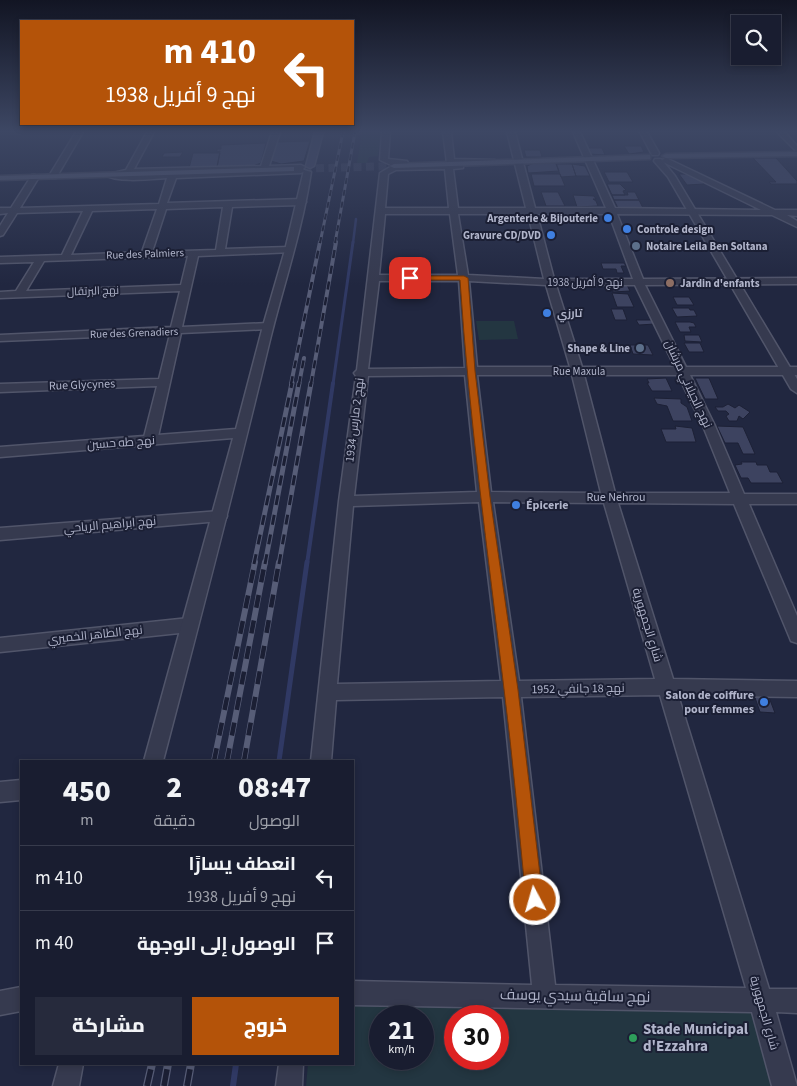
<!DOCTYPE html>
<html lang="ar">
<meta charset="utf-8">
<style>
:root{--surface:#191d30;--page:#262a3c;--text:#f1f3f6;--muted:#9fa2ab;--line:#373b4c;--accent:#b45309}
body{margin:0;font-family:"Source Sans 3",Cairo,sans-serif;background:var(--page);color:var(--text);direction:rtl;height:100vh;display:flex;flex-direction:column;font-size:19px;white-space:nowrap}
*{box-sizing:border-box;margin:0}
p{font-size:16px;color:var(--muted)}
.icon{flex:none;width:28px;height:28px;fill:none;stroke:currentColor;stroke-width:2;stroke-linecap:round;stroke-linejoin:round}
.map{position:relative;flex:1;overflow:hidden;direction:ltr}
.details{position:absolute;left:20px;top:760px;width:334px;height:305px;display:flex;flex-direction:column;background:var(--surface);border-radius:0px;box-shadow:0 2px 8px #0003,0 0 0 1px var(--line);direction:rtl}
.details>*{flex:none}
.banner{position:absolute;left:20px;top:20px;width:334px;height:105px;border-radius:0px;box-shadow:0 2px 8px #0003,0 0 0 1px var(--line);direction:rtl;background:#b45309;color:#fff;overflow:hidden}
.controls{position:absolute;left:731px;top:15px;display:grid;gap:10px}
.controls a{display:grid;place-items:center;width:50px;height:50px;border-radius:0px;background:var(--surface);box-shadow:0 2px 8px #0003,0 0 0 1px var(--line);font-size:25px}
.speed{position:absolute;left:369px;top:1005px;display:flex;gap:10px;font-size:25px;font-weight:700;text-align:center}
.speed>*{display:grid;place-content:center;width:65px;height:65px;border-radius:50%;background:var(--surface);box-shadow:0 2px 8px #0003,0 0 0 1px var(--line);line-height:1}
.speed small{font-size:12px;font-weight:400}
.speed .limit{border:8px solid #d22;background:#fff;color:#111}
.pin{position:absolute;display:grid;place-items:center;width:42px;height:42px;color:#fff;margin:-21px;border-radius:10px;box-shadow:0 2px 8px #0006}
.me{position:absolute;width:55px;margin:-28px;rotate:354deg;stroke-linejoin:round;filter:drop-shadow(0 0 4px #0008)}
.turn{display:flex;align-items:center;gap:18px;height:105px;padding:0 15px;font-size:22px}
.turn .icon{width:65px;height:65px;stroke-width:2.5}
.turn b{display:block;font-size:35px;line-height:42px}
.eta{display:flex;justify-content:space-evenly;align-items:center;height:85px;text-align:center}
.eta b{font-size:30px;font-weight:800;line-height:35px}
.cta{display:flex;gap:10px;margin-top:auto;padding:10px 15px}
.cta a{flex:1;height:58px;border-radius:0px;background:var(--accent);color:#fff;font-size:20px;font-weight:800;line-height:58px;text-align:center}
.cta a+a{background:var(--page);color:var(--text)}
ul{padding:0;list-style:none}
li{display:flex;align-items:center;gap:15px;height:65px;padding:0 15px;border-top:1px solid var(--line)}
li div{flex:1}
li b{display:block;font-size:19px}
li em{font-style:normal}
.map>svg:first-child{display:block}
.green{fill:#233641;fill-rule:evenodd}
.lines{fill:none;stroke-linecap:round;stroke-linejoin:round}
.stream-far4{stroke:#303964;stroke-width:2.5}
.stream-far3{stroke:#303964;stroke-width:3}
.stream-far2{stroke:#303964;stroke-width:4}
.stream-far1{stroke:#303964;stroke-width:5}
.stream{stroke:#303964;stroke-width:6}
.building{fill:#3d4360;stroke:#1d2136}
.primary-tunnel{stroke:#373c55;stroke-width:8;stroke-dasharray:8 4.5;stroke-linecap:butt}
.minor-casing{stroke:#51556a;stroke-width:3}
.tertiary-casing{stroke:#51556a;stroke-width:3}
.secondary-casing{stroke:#51556a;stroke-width:3}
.primary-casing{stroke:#3f4358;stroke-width:3}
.minor{fill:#363a4f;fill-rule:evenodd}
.tertiary{fill:#363a4f;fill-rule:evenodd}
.secondary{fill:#434763;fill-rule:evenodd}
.primary{fill:#535870;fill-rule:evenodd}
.rail-far4-casing{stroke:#575d77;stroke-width:3}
.rail-far3-casing{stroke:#575d77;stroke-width:4}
.rail-far2-casing{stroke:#575d77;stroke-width:5}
.rail-far1-casing{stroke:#575d77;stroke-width:6}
.rail-casing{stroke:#575d77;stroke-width:8}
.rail-far4{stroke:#1b1f34;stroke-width:2;stroke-dasharray:6;stroke-linecap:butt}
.rail-far3{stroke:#1b1f34;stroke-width:2.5;stroke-dasharray:8;stroke-linecap:butt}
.rail-far2{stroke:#1b1f34;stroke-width:3;stroke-dasharray:10;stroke-linecap:butt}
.rail-far1{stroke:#1b1f34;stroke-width:4.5;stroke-dasharray:13;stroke-linecap:butt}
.rail{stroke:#1b1f34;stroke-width:5.5;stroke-dasharray:17;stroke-linecap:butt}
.route{fill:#b45309;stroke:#753606}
.shop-dot{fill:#3f7fe0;stroke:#1b1f34;stroke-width:2}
.service-dot{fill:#5c6f8a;stroke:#1b1f34;stroke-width:2}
.education-dot{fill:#8d6e63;stroke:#1b1f34;stroke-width:2}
.leisure-dot{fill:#2e9e5b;stroke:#1b1f34;stroke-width:2}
.labels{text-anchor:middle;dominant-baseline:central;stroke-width:4;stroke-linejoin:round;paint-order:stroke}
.far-poi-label{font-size:11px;font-weight:bold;fill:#b1b5cb;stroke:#1b1f34;text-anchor:start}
.far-street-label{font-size:11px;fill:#b1b5cb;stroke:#1b1f34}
.street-label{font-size:12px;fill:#b1b5cb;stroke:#1b1f34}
.poi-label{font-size:12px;font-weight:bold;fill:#b1b5cb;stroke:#1b1f34;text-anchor:start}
.near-street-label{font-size:15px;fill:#b1b5cb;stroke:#1b1f34}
.near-poi-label{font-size:15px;font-weight:bold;fill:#b1b5cb;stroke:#1b1f34;text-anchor:start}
</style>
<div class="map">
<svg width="797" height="1086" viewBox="0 0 797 1086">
<rect width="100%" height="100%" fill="#212740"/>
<path class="green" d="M362,132H381L378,156L369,157L367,163H357Z
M476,321H514L518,339L479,340Z
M756,993L781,1086H306L308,1064H352L353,1003ZM380,1016H422V1059H380ZM455,1016H498V1059H455Z"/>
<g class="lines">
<path class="stream-far4" d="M353,243L356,219"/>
<path class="stream-far3" d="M333,384L353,242"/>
<path class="stream-far2" d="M307,564L333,383"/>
<path class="stream-far1" d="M279,761L307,562"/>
<path class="stream" d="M233,1086L236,1064"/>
</g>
<path class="building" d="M310,141L304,161L281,164L271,161L277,142Z
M266,143L261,163L253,166L217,167L220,151L217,152V149H221V145Z
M624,146H641L644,152L629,154Z
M587,148H602L605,155L590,154Z
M524,150H540L542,157H526Z
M183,152L180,157H162L164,153Z
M193,153H220L217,167L189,168Z
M753,158H776L797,181V184H771L769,182H776Z
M534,163H556L559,171L528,173L527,166Z
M556,164H572L576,176L561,177Z
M572,164L585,166L590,176H576Z
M604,172H627L633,182H609Z
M531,174H560L565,186H534Z
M679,174H689L700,178L704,184L687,185Z
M607,184H620L626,190L623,191L625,195H612Z
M541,192H558L565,206H546Z
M627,192H635L639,200H614L612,195H628Z
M573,195L594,196L596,199H593L596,201L598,206L577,207Z
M614,200H639L643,208H618Z
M601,263H624L626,266H621L624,273H617L616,269H603Z
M611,283L627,285L630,291L613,292Z
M612,293L628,294L634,307H617Z
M673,297H689L694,305H677Z
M672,308H689L690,310H694L697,316L677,317Z
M611,309H623L627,320H615Z
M636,320H653L655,324L639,325Z
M675,322H690L694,323L696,327H689L691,332H680Z
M684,335H699L702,342L685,341Z
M684,343H700L704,352H689Z
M630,345H648L653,355L633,354Z
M666,378L672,391H652L647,383H649L647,379Z
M695,378H709L718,399H705Z
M654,398L681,399V403L687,407L692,421H673L667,406L657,404Z
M728,404L735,408L739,405L750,412L743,419L739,416L737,421H729L726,416L729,414L726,411H718L715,407H723Z
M675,426L692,428L696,442H666L661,429H676Z
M717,426L743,427L755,454H743L738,443H725Z
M741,462H756L757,465H767L770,472H777L783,483H751L748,478H741L735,465L742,464Z
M753,692H767L775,713L760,712Z"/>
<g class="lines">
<path class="primary-tunnel" d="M291,169L394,166"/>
<defs>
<path id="minor" d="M76,132H83L56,178H50L49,176Z
M147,132H154L134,169L261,166L272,132H280L269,166L301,165L305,167L303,169L305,171L301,173L176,178L167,203L302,199L306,202L302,205L232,207L225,249L290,247L293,248V252L198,256L182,327L268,323L273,326L268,329L181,333L157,441L155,444H145L143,441L157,386L0,392V384L159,379L170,334L0,341V335L171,327L180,291L0,298V292L16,291L34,262L0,263V257L62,255L83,211L17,213L3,235L0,236V226L8,213L0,214V208H11L32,175H35L39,177L20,208L159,204L167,178C152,179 117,183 105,175L126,170ZM223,207L216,250L152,252L166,209ZM157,209L142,252L71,255L92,211ZM188,256L181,285L26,291L44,261Z
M382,132H390L388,159L407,161L408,163L404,165L463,164V168L453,169L458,208H526L507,132H515L535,208H606L573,132H580L615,208L761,210L663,162L662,160L666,158L775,210H797V216L787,215L797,221V227L772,215L617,214L643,279L797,278V284L645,285L686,367H797V375H690L715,426L744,494H797V504H749L797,616V643L791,641L789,636L734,504L618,503L673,679L797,681V697L678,695L769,989H797V1013L776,1012L797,1086H772L752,1012L352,1005V981L532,985L503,697L336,700L331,761H311L339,501L356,376L354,373L357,370L380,173L392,166L402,165H391L380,160ZM445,169L449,208H385L388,174L396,170ZM385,214H450L458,275H379ZM458,214H528L544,279L468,275ZM537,214H609L633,279H554ZM379,281H459L465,368L368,369ZM469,281L546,285L570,367H477ZM556,285H635L675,367H582ZM465,375L477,492L354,496L368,376ZM477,375H572L601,493L491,492ZM584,375H678L703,426L730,493H615ZM479,502L501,681L337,684L353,506ZM493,502L604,503L655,679L519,681ZM660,695L746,988L555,985L521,697Z
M443,132H451L454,159L495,160L499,162L495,164L447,163Z
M640,132H647L659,153L658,155H652Z
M777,132H785L797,146V152Z
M220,511L225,512L227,516L225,520L220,521L0,540V528Z
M189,618L195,620L197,625L195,630L189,632L0,652V638Z
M21,780V800L0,802V782Z
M21,987V1011L0,1015V991Z
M279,1064H303L302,1086H276Z"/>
<path id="tertiary" d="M655,159H661L675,176L797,379V393L791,389L668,177L654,161Z
M304,170L311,172C302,232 282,289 268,348C235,486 199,624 163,761H144L233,438L0,457V447L236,429L263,326L285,250Z
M59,1064H83L79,1086H53Z"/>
<path id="secondary" d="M315,132H323L314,166L310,168L306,166Z"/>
<path id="primary" d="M797,152V156L666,158L662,156L666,154Z
M647,155H650V159L394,168L390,166L394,164Z
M291,167H294V171L0,180V176Z"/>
</defs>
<use href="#minor" class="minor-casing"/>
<use href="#tertiary" class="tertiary-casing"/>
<use href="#secondary" class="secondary-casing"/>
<use href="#primary" class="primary-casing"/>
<use href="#minor" class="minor"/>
<use href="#tertiary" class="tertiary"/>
<use href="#secondary" class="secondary"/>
<use href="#primary" class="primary"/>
<defs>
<path id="rail-far4" d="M320,243L343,132
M335,243L355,132"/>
<path id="rail-far3" d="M291,384L320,242
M299,384L304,358
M311,384L336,242"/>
<path id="rail-far2" d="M254,564L292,383
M265,564L299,383
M279,564L311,383"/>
<path id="rail-far1" d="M214,761L255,562
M227,761L265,562
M244,761L279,562"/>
<path id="rail" d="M147,1086L152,1064
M164,1086L168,1064
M187,1086L191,1064"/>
</defs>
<use href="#rail-far4" class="rail-far4-casing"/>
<use href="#rail-far3" class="rail-far3-casing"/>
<use href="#rail-far2" class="rail-far2-casing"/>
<use href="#rail-far1" class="rail-far1-casing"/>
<use href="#rail" class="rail-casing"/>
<use href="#rail-far4" class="rail-far4"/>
<use href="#rail-far3" class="rail-far3"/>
<use href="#rail-far2" class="rail-far2"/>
<use href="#rail-far1" class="rail-far1"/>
<use href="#rail" class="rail"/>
</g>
<linearGradient id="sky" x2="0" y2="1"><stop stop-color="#121523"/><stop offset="0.46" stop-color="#3d4764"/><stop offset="1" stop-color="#3d4764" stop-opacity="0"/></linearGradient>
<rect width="797" height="285" fill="url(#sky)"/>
<path class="route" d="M464,276L468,278L475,371L490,497L518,690L543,900L540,905L535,908L529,905L526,900C519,830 513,759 504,689C488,552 469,418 460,280H410L406,278L410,276Z"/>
<g class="shop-dot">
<circle cx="608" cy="218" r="5"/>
<circle cx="627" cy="229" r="5"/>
<circle cx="551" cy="235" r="5"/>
<circle cx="547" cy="313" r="5"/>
<circle cx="516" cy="505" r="5"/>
<circle cx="764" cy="702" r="5"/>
</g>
<g class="service-dot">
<circle cx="636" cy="246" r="5"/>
<circle cx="640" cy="348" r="5"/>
</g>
<circle class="education-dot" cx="670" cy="283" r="5"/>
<circle class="leisure-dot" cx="633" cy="1038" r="5"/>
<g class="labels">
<g class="far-poi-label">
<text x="598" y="218" text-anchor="end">Argenterie &amp; Bijouterie</text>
<text x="637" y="229">Controle design</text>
<text x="541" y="235" text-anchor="end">Gravure CD/DVD</text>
<text x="646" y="246">Notaire Leila Ben Soltana</text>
<text x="680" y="283">Jardin d'enfants</text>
<text x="557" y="313">تارزي</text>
<text x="630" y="348" text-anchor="end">Shape &amp; Line</text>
</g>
<g class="far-street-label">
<text transform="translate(145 254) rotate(-2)">Rue des Palmiers</text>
<text x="585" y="282">نهج 9 أفريل 1938</text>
<text transform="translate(93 291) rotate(-2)">نهج البرتقال</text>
<text transform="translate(134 333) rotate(-2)">Rue des Grenadiers</text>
<text x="579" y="371">Rue Maxula</text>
</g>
<g class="street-label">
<text transform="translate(688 384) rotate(65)">نهج الجيلاني مرشان</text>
<text transform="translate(82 385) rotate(-2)">Rue Glycynes</text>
<text transform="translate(355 420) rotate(-83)">نهج 2 مارس 1934</text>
<text transform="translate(121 443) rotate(-4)">نهج طه حسين</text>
<text x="616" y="497">Rue Nehrou</text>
<text transform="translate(110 525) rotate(-5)">نهج ابراهيم الرياحي</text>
<text transform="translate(647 625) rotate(73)">شارع الجمهورية</text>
<text transform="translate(95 635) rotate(-6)">نهج الطاهر الخميري</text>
<text transform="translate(578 689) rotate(-1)">نهج 18 جانفي 1952</text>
<text transform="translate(764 1013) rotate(74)">شارع الجمهورية</text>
</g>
<g class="poi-label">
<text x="526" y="505">Épicerie</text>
<text x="754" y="695" text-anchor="end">Salon de coiffure<tspan x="754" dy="14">pour femmes</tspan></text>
</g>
<g class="near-street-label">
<text transform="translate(575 996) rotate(1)">نهج ساقية سيدي يوسف</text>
</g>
<g class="near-poi-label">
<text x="643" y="1029">Stade Municipal<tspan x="643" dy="17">d'Ezzahra</tspan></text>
</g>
</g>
</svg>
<div class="controls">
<a><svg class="icon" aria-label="search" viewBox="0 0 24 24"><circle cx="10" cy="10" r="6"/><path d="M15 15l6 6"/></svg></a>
</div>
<div class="speed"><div>21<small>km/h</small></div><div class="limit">30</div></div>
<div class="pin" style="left:410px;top:278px;background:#d93025"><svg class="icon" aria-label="arrive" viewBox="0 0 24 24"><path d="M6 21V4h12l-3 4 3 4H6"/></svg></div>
<svg class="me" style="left:535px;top:900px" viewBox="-20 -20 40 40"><circle r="17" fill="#b45309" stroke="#fff" stroke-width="3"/><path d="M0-11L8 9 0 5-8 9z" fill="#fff"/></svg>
<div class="banner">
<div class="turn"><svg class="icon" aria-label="left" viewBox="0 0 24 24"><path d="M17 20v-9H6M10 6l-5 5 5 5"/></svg><div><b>410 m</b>نهج 9 أفريل 1938</div></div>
</div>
<section class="details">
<div class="eta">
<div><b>08:47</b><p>الوصول</p></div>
<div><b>2</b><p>دقيقة</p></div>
<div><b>450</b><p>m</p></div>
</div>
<ul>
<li><svg class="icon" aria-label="left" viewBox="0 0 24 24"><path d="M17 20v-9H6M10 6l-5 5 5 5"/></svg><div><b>انعطف يسارًا</b><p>نهج 9 أفريل 1938</p></div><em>410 m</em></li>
<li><svg class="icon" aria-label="arrive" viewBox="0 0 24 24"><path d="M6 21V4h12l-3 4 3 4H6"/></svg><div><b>الوصول إلى الوجهة</b></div><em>40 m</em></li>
</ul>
<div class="cta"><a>خروج</a><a>مشاركة</a></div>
</section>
</div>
